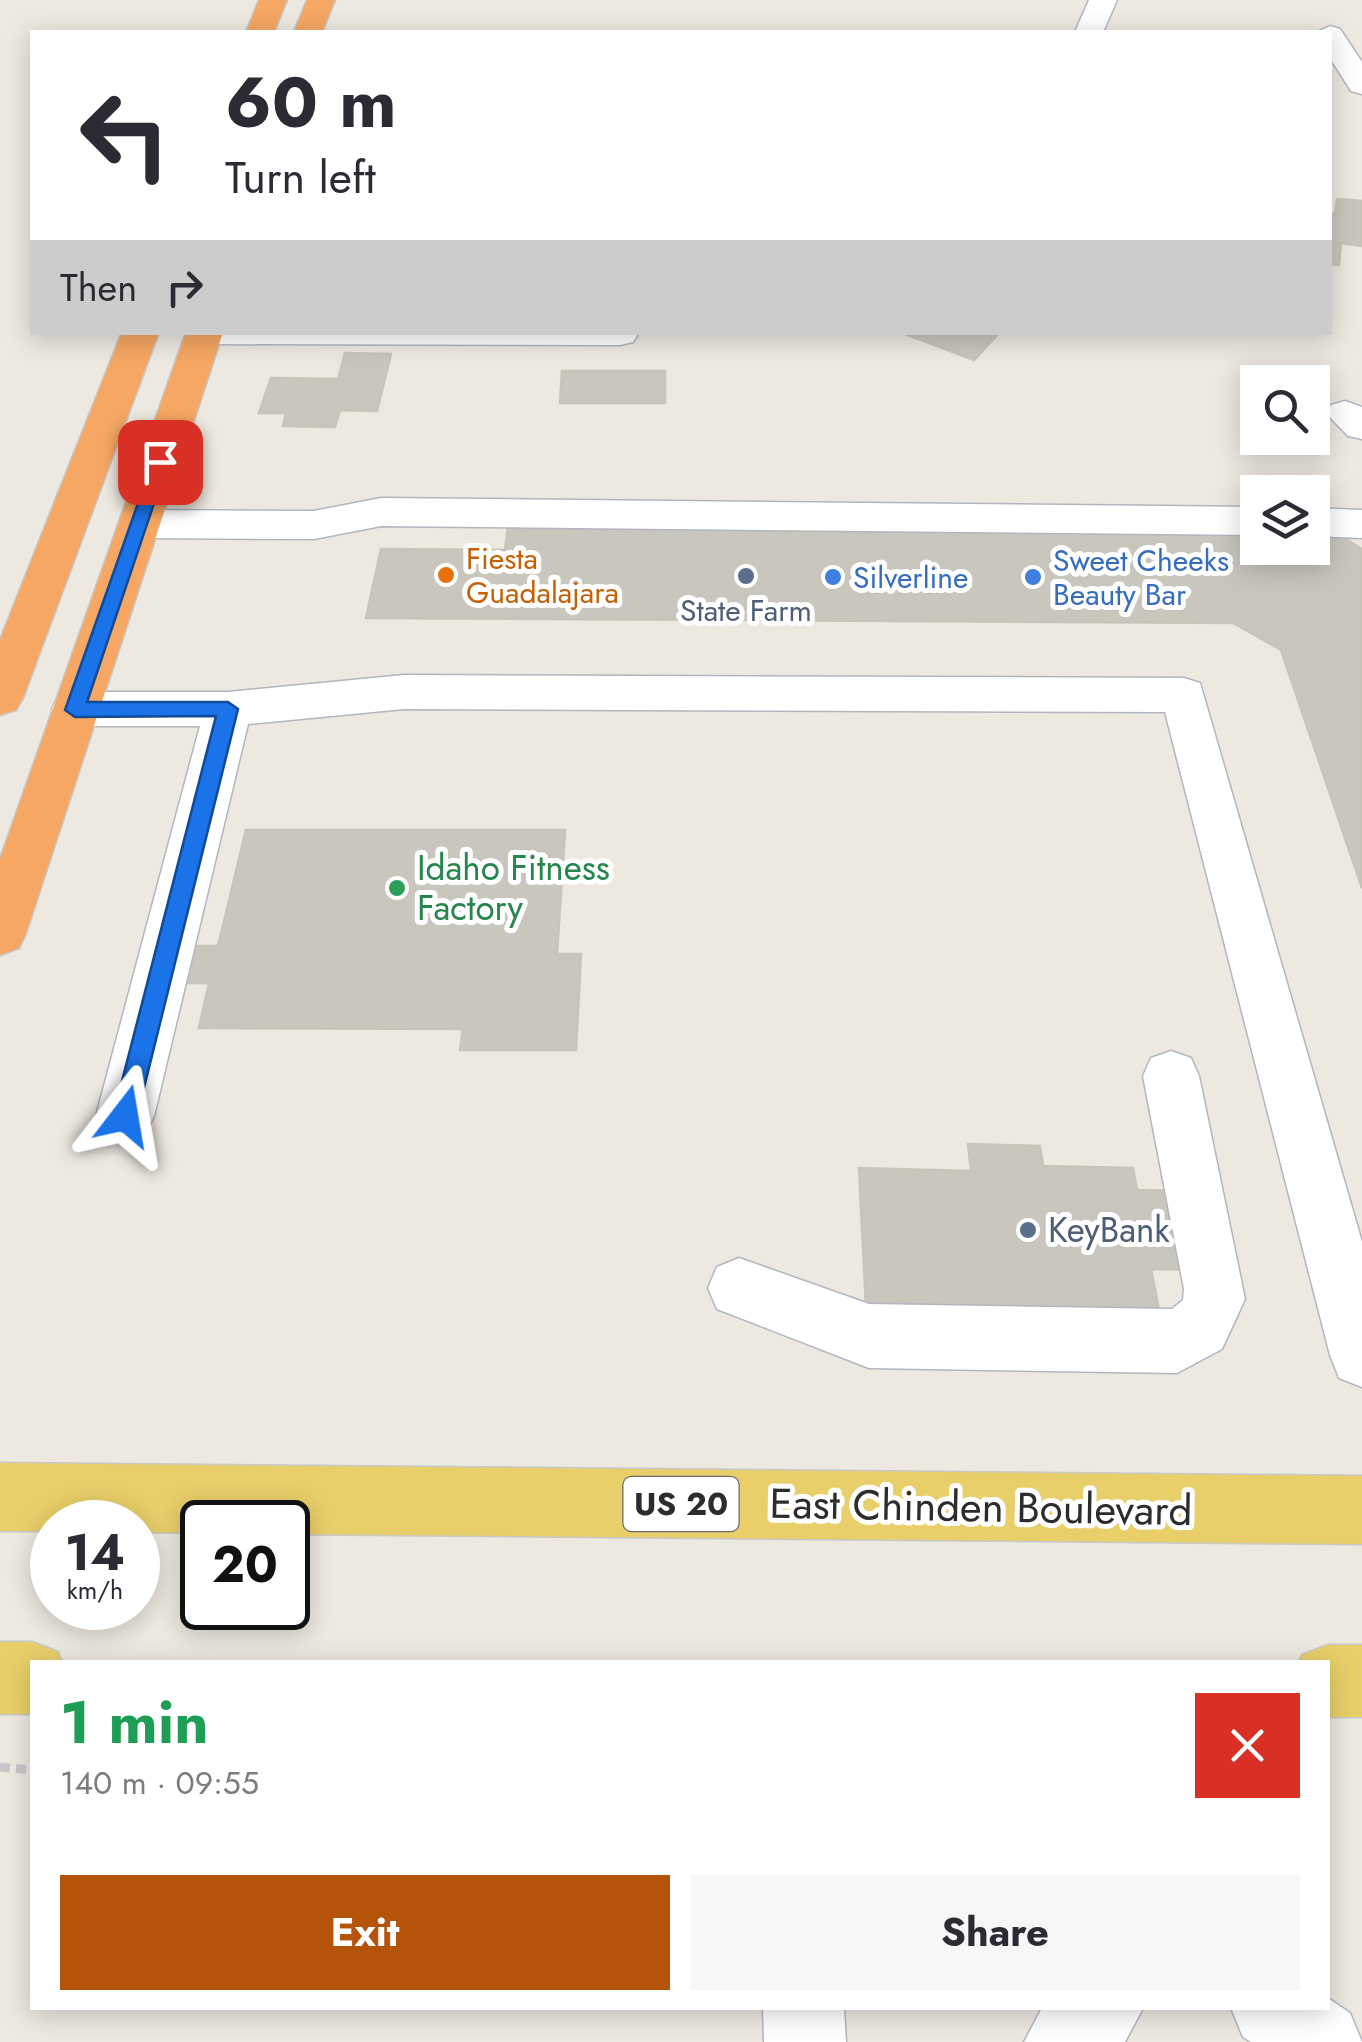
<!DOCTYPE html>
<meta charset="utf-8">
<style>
:root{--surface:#fff;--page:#f7f7f7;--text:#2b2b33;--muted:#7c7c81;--accent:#b45309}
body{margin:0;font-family:Jost,sans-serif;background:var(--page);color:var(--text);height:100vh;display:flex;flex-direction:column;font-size:38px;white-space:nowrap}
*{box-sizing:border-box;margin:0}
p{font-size:32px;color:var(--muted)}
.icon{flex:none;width:55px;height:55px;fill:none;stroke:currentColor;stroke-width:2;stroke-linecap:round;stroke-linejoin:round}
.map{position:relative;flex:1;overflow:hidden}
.details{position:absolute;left:30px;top:1660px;width:1300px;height:350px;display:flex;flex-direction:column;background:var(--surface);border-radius:0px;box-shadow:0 5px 25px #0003}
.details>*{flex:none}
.guide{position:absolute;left:30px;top:30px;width:1302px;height:305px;border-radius:0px;box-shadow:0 5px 25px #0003;background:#fff;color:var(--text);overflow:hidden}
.tools{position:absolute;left:1240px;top:365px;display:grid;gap:20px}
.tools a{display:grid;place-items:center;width:90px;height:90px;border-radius:0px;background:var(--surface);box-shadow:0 5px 25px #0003;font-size:50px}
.speed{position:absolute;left:30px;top:1500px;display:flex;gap:20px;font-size:50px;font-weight:700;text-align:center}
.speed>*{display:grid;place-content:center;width:130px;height:130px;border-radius:50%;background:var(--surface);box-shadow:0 5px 25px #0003;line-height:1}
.speed small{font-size:25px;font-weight:400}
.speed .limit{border:5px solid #111;border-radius:15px;background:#fff;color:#111}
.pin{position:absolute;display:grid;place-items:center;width:85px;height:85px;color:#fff;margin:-42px;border-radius:20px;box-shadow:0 5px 15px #0006}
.me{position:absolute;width:110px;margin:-55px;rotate:14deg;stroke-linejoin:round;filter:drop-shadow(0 0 8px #0008)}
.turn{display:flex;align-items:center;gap:35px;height:210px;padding:0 30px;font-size:45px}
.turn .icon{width:130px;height:130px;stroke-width:2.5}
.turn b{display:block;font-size:70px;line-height:85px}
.then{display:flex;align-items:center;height:95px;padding:0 30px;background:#0003;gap:20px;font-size:38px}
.round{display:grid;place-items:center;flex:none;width:105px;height:105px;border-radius:0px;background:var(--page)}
.summary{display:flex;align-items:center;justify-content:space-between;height:170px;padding:0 30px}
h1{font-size:60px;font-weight:700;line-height:75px;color:#1e9e55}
.cta{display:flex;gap:20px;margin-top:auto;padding:20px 30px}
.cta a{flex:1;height:115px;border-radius:0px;background:var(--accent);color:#fff;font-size:40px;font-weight:700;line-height:115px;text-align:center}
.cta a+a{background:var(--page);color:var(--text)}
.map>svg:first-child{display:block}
.building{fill:#c9c6be;stroke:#c9c4b9;stroke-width:2.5}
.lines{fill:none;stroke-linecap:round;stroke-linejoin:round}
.minor-casing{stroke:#b3b5bf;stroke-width:3}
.major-casing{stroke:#c8c8c8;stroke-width:3}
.highway-casing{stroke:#c8c8c8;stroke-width:3}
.path{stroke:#c8c8c8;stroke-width:9;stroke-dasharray:10 6;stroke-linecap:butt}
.minor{fill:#fff;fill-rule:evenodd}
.major{fill:#e9cf69;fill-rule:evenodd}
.highway{fill:#f5a763;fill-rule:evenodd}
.route{fill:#1a73e8;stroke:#114b97;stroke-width:2.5}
.food-dot{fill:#e8710a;stroke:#fff;stroke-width:4}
.service-dot{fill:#5c6f8a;stroke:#fff;stroke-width:4}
.shop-dot{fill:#3f7fe0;stroke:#fff;stroke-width:4}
.leisure-dot{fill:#2e9e5b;stroke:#fff;stroke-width:4}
.labels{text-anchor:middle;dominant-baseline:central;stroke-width:10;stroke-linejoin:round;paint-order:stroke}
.far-food-label{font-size:30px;fill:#c56008;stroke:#fff;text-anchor:start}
.far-shop-label{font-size:30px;fill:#366cbe;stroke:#fff;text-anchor:start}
.far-service-label{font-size:30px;fill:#4e5e75;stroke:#fff}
.shield{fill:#fff;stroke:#6b6b6b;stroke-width:2.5}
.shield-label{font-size:32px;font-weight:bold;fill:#2c2c2c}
.leisure-label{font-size:35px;fill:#27864d;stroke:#fff;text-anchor:start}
.service-label{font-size:35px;fill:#4e5e75;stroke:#fff;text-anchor:start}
.near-street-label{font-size:42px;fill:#2c2c2c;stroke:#fff}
</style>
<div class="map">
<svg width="1362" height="2042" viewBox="0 0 1362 2042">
<rect width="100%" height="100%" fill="#ede8e0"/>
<path class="building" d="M1337,199L1362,201V246L1341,243L1339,265L1330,264V213L1335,214Z
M900,332H1000L974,360Z
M345,353L391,354L377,411L340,410L335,427L283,426L286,413H259L271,378L338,379Z
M562,371H665V403H560Z
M508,525L1258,531V548H1312V531H1332L1362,549V888L1281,650L1233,623L366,618L381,549L505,550Z
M246,830H565L557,954H581L576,1050H460L463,1029L199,1028L209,983H167L177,946H218Z
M968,1144L1040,1146L1043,1166L1133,1168L1137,1190L1185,1191L1201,1270L1151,1269L1160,1315L866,1308L859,1168L971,1171Z"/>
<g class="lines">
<defs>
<path id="minor" d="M1089,0H1117L1103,32H1075Z
M1330,26L1340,29L1362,62V94L1351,91L1330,58V32H1317Z
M186,333L637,332L638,334L633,342L620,345L204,344L191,341Z
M1345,401L1362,407V439L1348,436L1326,413L1331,405Z
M381,498L1258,507V535L381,526L314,539L139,538L124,534L118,524L124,514L139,510L314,511Z
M1312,508L1362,510V538L1312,536Z
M404,675L1184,678L1200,683L1362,1242V1387L1339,1378L1330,1355L1165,712L404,709L248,724L154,1116L145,1134L125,1142L105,1134L96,1116L200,726H75L58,721L52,709L58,697L75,692H228Z
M1171,1051L1191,1058L1199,1076L1245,1299L1222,1349L1177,1373L869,1368L717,1309L708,1288L717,1267L739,1258L869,1304L1172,1309L1183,1300L1184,1289L1143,1076L1151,1058Z
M1328,1998L1350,2013L1362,2042H1251L1243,2037L1231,2008H1328Z
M763,2008H844L846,2042H764Z
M1042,2008H1143L1125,2042H1024Z"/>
<path id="major" d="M0,1463L1362,1476V1544L288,1534V1522H202V1533L138,1532V1522H52V1531H0Z
M0,1642H32L58,1652L62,1662H32V1714H0Z
M1328,1645H1362V1717H1328V1662H1299L1302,1655Z"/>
<path id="highway" d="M259,0H287L274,32H246Z
M307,0H335L322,32H294Z
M122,332H159L23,698L16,710L0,715V640Z
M186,332H223L26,933L19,948L0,955V859Z"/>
</defs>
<use href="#minor" class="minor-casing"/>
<use href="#major" class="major-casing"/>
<use href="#highway" class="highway-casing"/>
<path class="path" d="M0,1767L32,1770"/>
<use href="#minor" class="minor"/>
<use href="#major" class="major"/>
<use href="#highway" class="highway"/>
</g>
<path class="route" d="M154,458L168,462L87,702H228L238,709L137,1116L125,1127L113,1116L216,716L75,717L65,710Z"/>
<circle class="food-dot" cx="446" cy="575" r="10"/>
<g class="service-dot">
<circle cx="746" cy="576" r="10"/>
<circle cx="1028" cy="1230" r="10"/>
</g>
<g class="shop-dot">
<circle cx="833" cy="577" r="10"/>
<circle cx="1033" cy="577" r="10"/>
</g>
<circle class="leisure-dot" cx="397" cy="888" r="10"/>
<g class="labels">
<g class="far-food-label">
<text x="466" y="558">Fiesta<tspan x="466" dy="34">Guadalajara</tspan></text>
</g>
<g class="far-shop-label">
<text x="1053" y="560">Sweet Cheeks<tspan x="1053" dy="34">Beauty Bar</tspan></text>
<text x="853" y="577">Silverline</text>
</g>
<g class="far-service-label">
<text x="746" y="610">State Farm</text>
</g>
<rect class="shield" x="623.5" y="1477" width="115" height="54" rx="8"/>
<g class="shield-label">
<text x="681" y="1504">US 20</text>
</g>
<g class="leisure-label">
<text x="417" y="868">Idaho Fitness<tspan x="417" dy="40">Factory</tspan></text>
</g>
<g class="service-label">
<text x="1048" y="1230">KeyBank</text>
</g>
<g class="near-street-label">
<text transform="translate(981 1507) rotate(1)">East Chinden Boulevard</text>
</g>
</g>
</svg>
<div class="tools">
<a><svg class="icon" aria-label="search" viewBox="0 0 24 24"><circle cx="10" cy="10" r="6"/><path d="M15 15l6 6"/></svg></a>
<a><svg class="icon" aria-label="layers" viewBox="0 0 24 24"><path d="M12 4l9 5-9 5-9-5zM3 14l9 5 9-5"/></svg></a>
</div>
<div class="speed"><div>14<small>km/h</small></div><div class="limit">20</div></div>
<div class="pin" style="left:160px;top:462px;background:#d93025"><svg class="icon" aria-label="arrive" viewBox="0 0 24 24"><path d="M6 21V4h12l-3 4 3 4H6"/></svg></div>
<svg class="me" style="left:125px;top:1116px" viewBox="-20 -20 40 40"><path d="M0-17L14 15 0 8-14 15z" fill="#1a73e8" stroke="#fff" stroke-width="4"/></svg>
<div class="guide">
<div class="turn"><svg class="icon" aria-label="left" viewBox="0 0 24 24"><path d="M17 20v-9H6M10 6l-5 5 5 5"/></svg><div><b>60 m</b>Turn left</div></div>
<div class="then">Then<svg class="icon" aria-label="right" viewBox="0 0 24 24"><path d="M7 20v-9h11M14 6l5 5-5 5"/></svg></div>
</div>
<section class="details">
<div class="summary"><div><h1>1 min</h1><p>140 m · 09:55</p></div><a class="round" style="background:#d93025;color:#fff"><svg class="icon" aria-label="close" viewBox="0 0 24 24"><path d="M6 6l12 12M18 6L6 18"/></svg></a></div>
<div class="cta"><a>Exit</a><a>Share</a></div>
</section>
</div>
